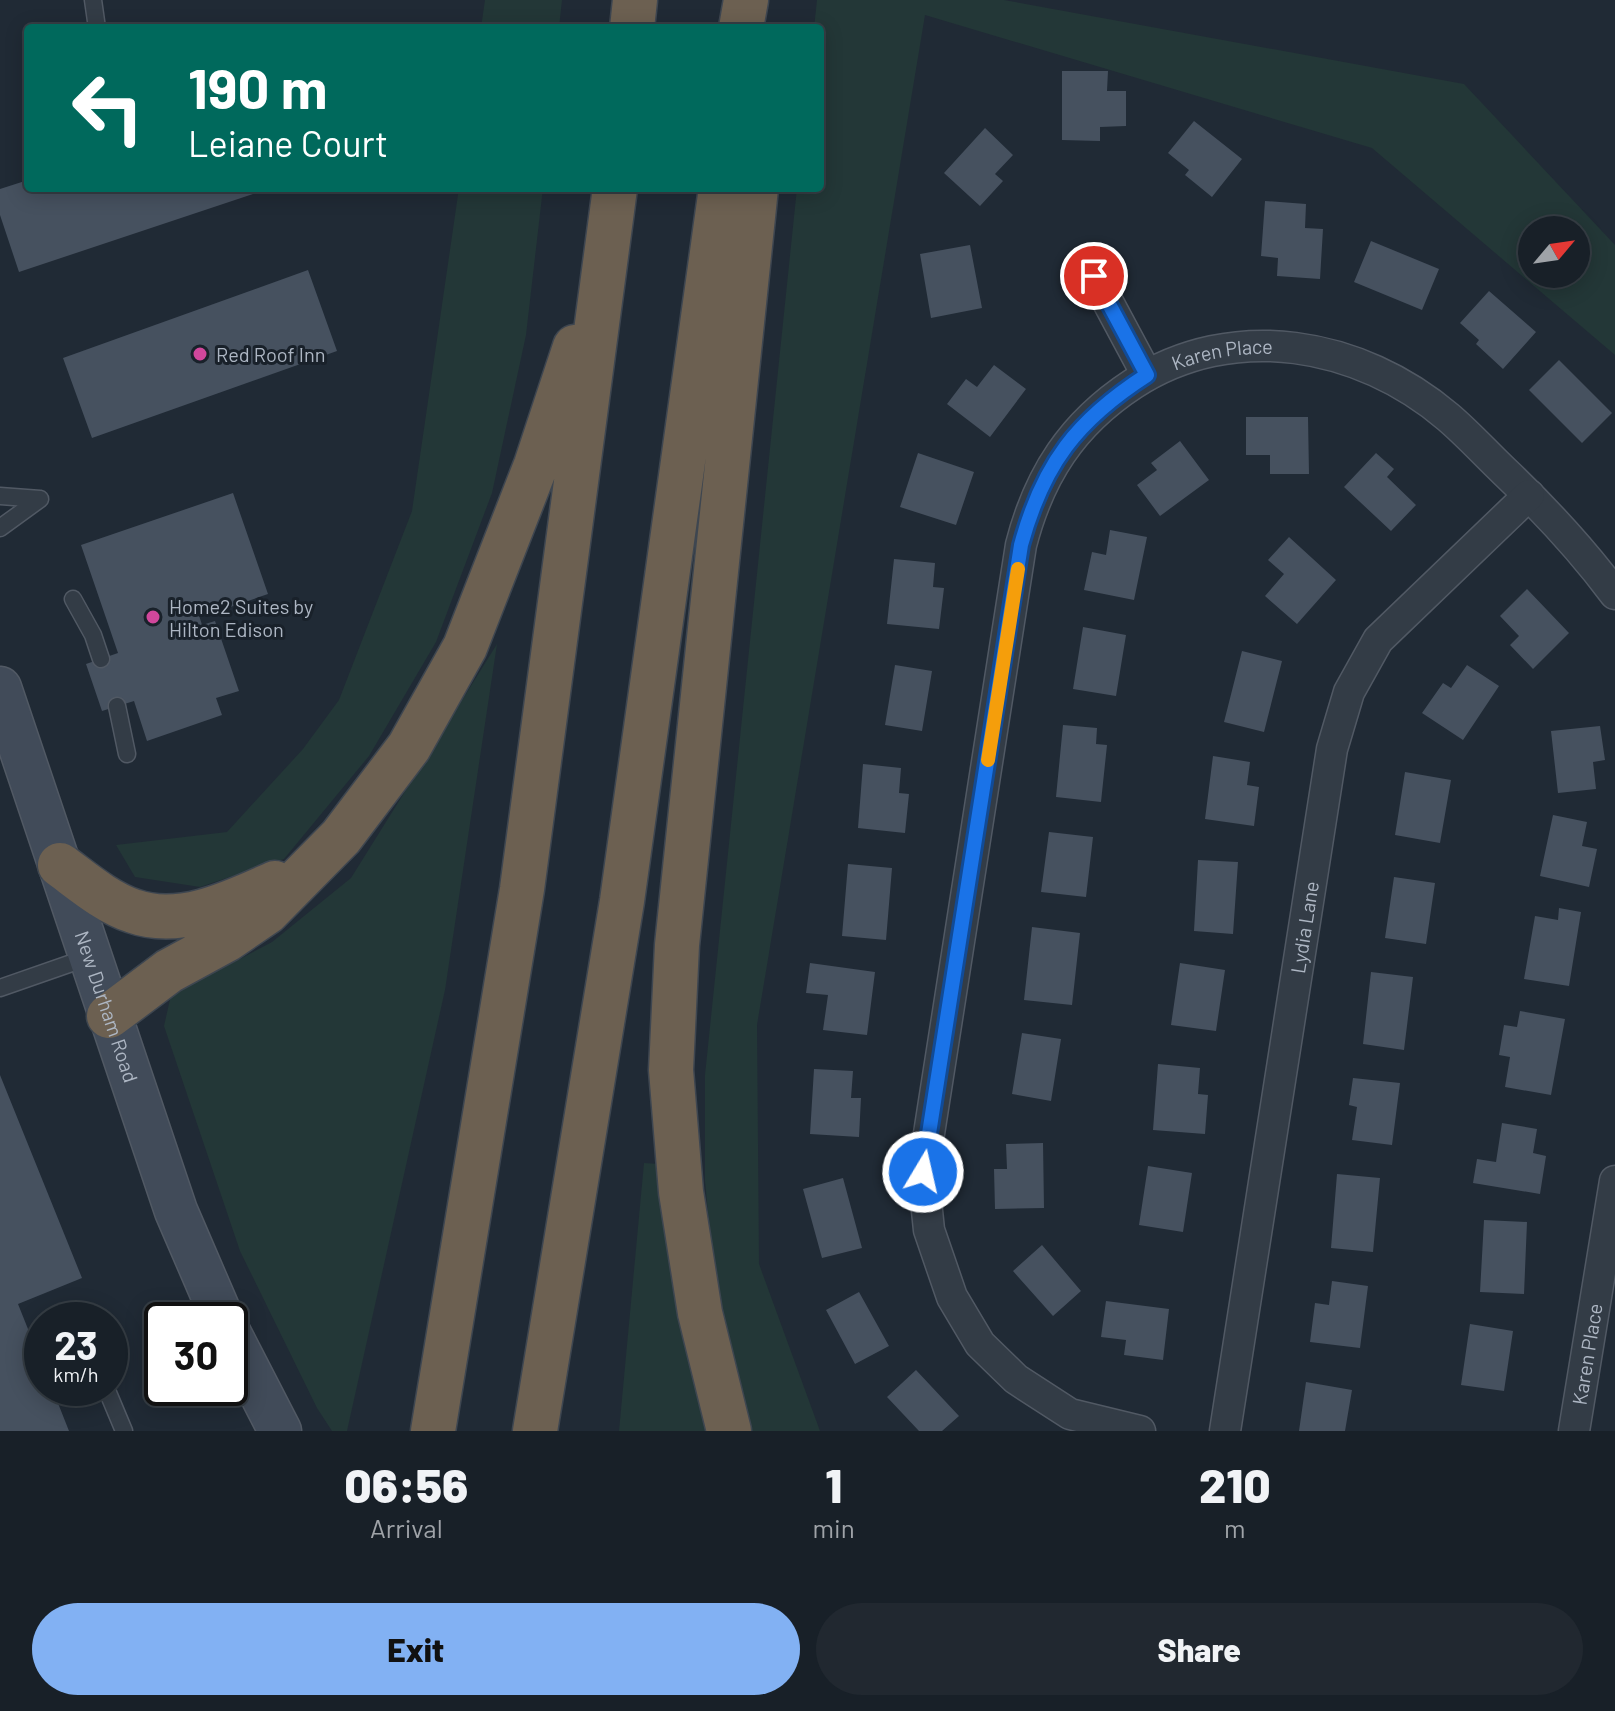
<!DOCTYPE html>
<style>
:root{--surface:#182028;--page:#212830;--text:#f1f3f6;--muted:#9fa3a8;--line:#363e45;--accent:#82b1f3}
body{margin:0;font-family:Barlow,sans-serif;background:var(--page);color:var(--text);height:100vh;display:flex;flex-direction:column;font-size:30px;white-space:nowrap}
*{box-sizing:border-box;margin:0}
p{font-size:26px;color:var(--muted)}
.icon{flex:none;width:44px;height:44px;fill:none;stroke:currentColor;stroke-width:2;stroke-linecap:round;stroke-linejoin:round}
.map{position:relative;height:1431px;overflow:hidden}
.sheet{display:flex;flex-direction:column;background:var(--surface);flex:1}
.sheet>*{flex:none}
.banner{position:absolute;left:24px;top:24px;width:800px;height:168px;border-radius:8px;box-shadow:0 4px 20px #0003,0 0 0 2px var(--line);background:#00695c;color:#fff;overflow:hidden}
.needle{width:52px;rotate:61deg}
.controls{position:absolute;left:1518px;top:216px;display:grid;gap:16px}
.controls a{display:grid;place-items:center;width:72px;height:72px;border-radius:50%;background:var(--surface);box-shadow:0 4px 20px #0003,0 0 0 2px var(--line);font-size:40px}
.speed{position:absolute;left:24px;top:1302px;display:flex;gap:16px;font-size:40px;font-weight:700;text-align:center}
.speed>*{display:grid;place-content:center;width:104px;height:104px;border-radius:50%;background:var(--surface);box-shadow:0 4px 20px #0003,0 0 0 2px var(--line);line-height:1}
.speed small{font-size:20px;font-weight:400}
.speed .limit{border:4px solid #111;border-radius:12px;background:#fff;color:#111}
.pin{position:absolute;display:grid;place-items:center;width:68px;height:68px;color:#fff;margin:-34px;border:4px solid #fff;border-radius:50%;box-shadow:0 2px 8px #0007}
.me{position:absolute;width:88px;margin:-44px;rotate:9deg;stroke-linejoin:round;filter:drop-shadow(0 0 6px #0008)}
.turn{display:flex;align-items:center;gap:28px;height:168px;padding:0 32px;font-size:36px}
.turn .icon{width:104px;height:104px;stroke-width:2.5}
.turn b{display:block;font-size:56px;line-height:68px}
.eta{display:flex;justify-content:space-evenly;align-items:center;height:136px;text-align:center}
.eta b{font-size:48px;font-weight:800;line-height:56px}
.button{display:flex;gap:16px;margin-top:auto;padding:16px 32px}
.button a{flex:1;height:92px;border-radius:48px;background:var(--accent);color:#111;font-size:32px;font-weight:800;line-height:92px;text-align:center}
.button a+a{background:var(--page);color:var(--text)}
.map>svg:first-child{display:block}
.green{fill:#233737;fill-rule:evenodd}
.building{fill:#46515f}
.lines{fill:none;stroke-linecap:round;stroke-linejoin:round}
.lane-casing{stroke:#515964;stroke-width:19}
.street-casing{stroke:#515964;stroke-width:33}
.secondary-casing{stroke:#515964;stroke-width:45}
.highway-casing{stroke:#3e4650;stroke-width:47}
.lane{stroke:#333c46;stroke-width:16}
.street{stroke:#333c46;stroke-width:30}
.secondary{stroke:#414b59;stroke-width:42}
.highway{stroke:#6c6051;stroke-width:44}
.route-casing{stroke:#114b97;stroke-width:20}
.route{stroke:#1a73e8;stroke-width:14}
.slow{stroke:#f59e0b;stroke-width:14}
.hotel-dot{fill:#d1479c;stroke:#19212a;stroke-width:3}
.labels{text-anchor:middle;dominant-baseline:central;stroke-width:6;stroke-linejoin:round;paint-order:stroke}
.poi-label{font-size:20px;fill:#adb6c3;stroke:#19212a;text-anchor:start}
.street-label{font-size:20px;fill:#adb6c3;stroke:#19212a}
</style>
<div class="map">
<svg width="1615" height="1431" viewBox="0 0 1615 1431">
<rect width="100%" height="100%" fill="#202a35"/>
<path class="green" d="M485,0H562L559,28H481Z
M817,0H1004L1464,84L1615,245V355L1372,148L925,15L757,1025L759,1264L820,1431H749L717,1308L705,1181V1075L797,188H820V28H814ZM1532,230H1576V274H1532Z
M459,188H543L526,335L492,493L436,642L369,756L284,859L200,887L135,877L116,845L227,832L303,749L339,700L412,511Z
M497,644L445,990L347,1431H332L317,1408L240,1251L164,1026L171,995L272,942L351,878Z
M644,1163L659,1164L710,1431H619Z"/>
<path class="building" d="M1062,71H1108L1107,91H1126V126L1100,127V141L1062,140Z
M1194,121L1242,159L1212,197L1185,175L1189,170L1168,153Z
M985,128L1013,155L995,174L1003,181L980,206L944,173Z
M28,180V188L268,189L19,272L0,215V189Z
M1265,201L1306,204L1305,228L1323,229L1320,279L1277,276L1278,258L1261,256Z
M1371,241L1439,269L1422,310L1354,282Z
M970,245L982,308L931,318L920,254Z
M308,270L337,351L92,438L63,358Z
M1489,291L1536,332L1503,369L1476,344L1479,340L1460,323Z
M1559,360L1612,413L1582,443L1529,390Z
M994,365L1026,389L990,437L947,404L966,379L977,387Z
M1246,417H1308L1309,474H1270V455H1246Z
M1180,441L1209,480L1160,516L1137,485L1157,470L1151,463Z
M918,453L974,472L956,525L900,507Z
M1376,453L1394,469L1387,477L1416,505L1391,531L1344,487Z
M233,493L268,594L210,614L207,606L197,609L202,625L215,621L239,691L216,698L222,715L147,741L134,701L102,711L86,664L118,653L81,545Z
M1110,530L1147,537L1134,600L1084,590L1092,552L1106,555Z
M1289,537L1336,580L1297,624L1265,596L1284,574L1268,560Z
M894,559L935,563L933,587L944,588L939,629L887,624Z
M1527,589L1569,633L1533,669L1510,645L1519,636L1500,616Z
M1083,627L1126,635L1116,696L1073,689Z
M1242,651L1282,661L1264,732L1224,722Z
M895,665L932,671L922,731L885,725Z
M1467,665L1499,686L1463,740L1422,713L1443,683L1451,688Z
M1063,725L1097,728L1096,744L1107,745L1101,802L1056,797Z
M1600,726L1605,760L1593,762L1596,789L1558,793L1551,731Z
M1213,756L1250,762L1247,785L1259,787L1254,826L1205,819Z
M863,764L901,768L899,793L909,794L905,833L858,828Z
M1405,772L1451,780L1440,843L1395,835Z
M1553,815L1587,822L1582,846L1597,849L1589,887L1540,876Z
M1049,832L1093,837L1086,897L1041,892Z
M1198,860L1238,862L1233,934L1194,931Z
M848,864L892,868L886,940L842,936Z
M1394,877L1435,883L1426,944L1385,938Z
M1559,908L1581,912L1569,986L1524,979L1535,916L1558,920Z
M1032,927L1080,933L1072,1005L1024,1000Z
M810,963L875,972L867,1035L823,1030L828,995L806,993Z
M1180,963L1225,970L1216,1031L1171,1025Z
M1371,972L1413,977L1404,1050L1363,1044Z
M1520,1011L1565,1019L1551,1095L1505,1087L1510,1057L1499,1055L1504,1025L1517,1027Z
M1022,1033L1061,1039L1051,1101L1012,1094Z
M1158,1064L1200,1068L1198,1094L1208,1095L1205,1134L1153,1130Z
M814,1069L853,1071L851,1098H861L859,1137L810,1134Z
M0,1075L82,1278L18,1304L42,1364V1388H52L69,1431H0Z
M1353,1078L1400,1083L1392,1145L1352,1140L1357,1107L1349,1105Z
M1502,1123L1537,1129L1533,1153L1546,1156L1540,1194L1473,1183L1477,1159L1496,1162Z
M1043,1143L1044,1208L995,1209L994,1169H1007L1006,1144Z
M1148,1166L1192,1173L1183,1232L1139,1225Z
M1337,1174L1380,1178L1373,1252L1331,1248Z
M843,1178L862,1248L822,1258L803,1189Z
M1484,1220L1527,1222L1524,1294L1480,1292Z
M1042,1245L1081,1291L1053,1316L1013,1271Z
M1332,1281L1368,1286L1360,1348L1310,1342L1315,1303L1329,1305Z
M859,1292L889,1346L855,1364L826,1310Z
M1106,1301L1169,1309L1163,1360L1124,1355L1126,1340L1101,1337Z
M1470,1324L1513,1331L1504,1391L1461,1385Z
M916,1370L959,1416L942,1431H919L887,1397Z
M1306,1382L1352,1390L1345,1431H1299Z"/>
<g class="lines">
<defs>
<path id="lane" d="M93,0L97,28
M0,496L40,499
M0,528L40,499
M73,599L93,635L101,659
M117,706L127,754
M0,988L89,957
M106,1388L124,1431"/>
<g id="street">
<path d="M1094,276L1147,375"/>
<path id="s1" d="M1140,1431L1070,1414L1016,1379L980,1344L952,1297L929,1230L923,1172L1021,545C1039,475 1072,424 1133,384C1233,319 1360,342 1448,417C1468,434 1486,454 1505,472C1545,510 1582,550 1615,594"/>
<path id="s2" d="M1225,1431L1332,749L1349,692L1378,640L1529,495"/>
<path id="s3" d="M1574,1431L1615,1181"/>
</g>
<g id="secondary">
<path id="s4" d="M0,688L176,1211L223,1320"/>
<path d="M230,1334L280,1431"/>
</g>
<path id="highway" d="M632,28L635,0
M741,28L746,0
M60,865C82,881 106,902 133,911C180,928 233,902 275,883
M109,1016L169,971L226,940L267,912L341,837L409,747L465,647L536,465L575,347
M433,1431L522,889L615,188
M535,1431L622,901L721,188
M729,1431L700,1313L681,1192L671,1070L677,945L756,188"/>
</defs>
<use href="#lane" class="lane-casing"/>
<use href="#street" class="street-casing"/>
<use href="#secondary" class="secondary-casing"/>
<use href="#highway" class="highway-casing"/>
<use href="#lane" class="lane"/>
<use href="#street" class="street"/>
<use href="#secondary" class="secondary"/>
<use href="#highway" class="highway"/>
</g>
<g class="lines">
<defs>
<path id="route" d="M923,1172L1021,545C1043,464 1077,420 1147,375L1094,276"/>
</defs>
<use href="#route" class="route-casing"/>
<use href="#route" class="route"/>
<path class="slow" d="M988,760L1018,569"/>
</g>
<g class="hotel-dot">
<circle cx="200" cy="354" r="8"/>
<circle cx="153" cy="617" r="8"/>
</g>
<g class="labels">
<g class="poi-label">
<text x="216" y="354">Red Roof Inn</text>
<text x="169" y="606">Home2 Suites by<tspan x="169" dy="23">Hilton Edison</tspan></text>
</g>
<g class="street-label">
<text stroke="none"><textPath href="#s1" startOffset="1302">Karen Place</textPath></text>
<text stroke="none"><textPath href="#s2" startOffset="510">Lydia Lane</textPath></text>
<text stroke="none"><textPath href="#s4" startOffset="336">New Durham Road</textPath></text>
<text stroke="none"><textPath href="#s3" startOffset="78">Karen Place</textPath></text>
</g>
</g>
</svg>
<div class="controls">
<a><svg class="needle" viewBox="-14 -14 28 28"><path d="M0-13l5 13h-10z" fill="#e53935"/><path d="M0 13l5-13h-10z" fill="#9fa3a8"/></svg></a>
</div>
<div class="speed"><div>23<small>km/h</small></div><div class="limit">30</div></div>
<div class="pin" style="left:1094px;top:276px;background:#d93025"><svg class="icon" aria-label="arrive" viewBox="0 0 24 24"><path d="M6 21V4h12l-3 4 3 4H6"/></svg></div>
<svg class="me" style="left:923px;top:1172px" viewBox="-20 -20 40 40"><circle r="17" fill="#1a73e8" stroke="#fff" stroke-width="3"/><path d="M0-11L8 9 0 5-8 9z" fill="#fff"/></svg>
<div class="banner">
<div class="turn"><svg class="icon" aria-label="left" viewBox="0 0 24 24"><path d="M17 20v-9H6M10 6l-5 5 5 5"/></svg><div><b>190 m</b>Leiane Court</div></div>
</div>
</div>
<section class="sheet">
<div class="eta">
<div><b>06:56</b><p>Arrival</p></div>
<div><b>1</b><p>min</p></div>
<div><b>210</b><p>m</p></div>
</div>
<div class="button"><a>Exit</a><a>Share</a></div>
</section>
